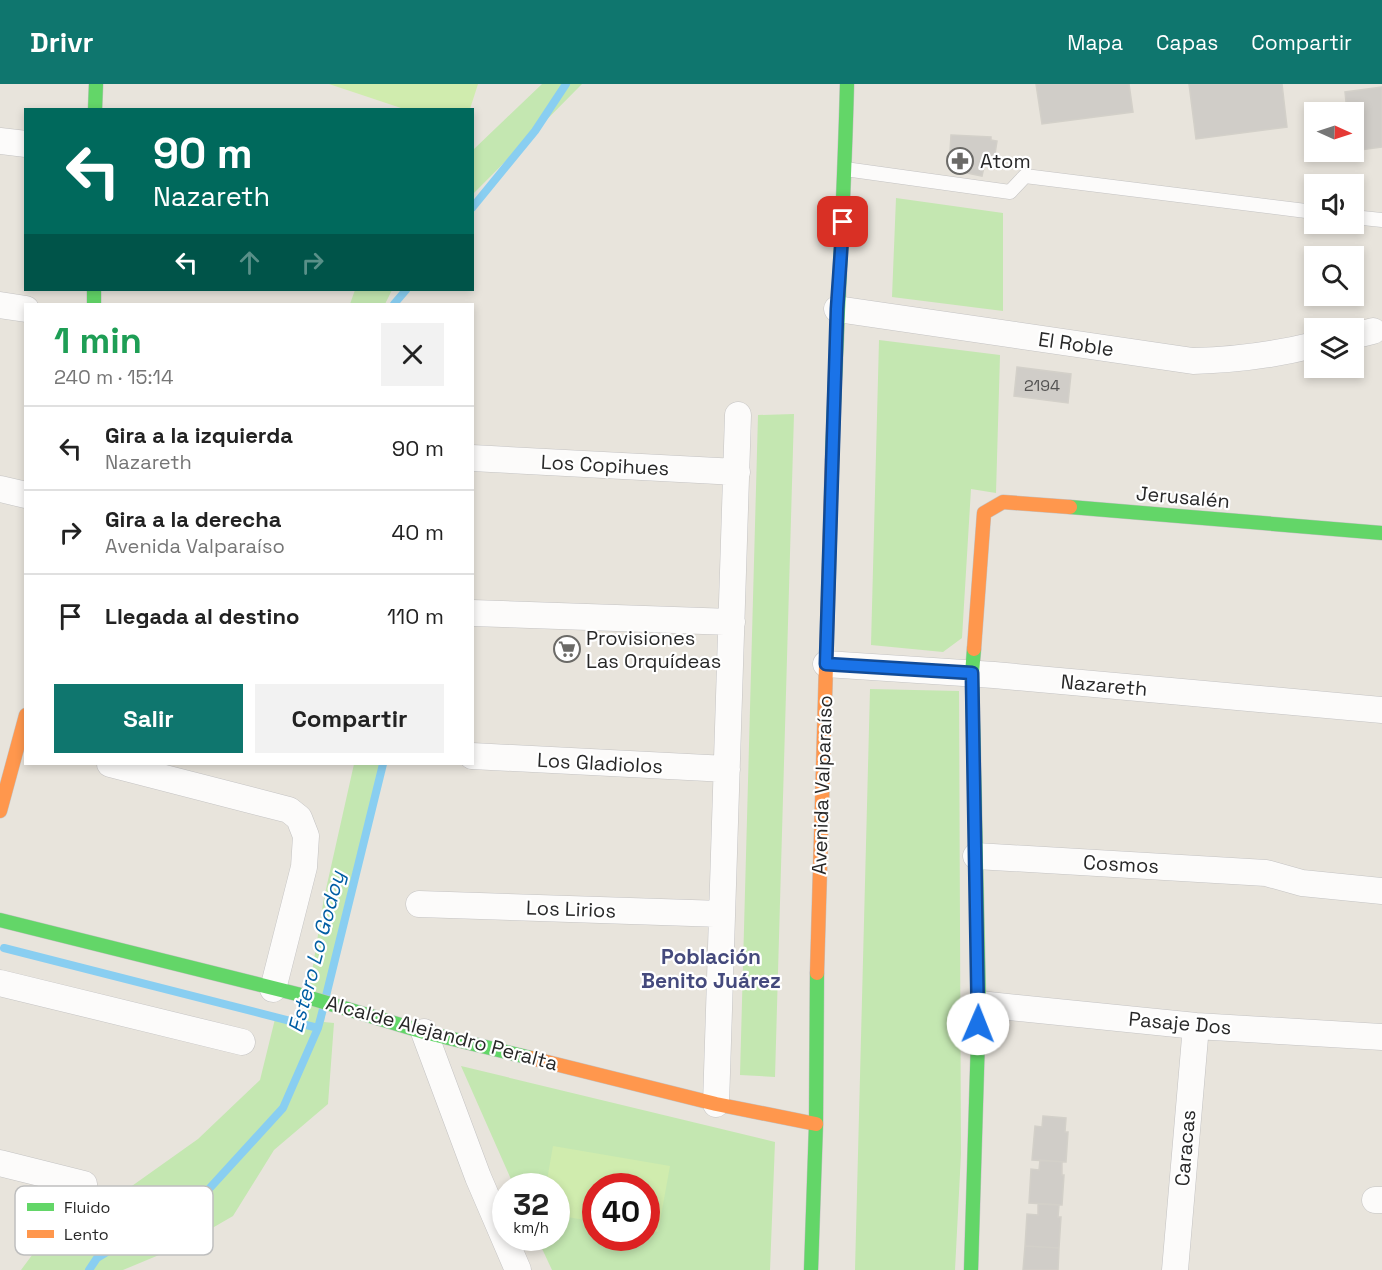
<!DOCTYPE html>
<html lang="es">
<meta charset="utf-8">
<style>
:root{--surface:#fff;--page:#f2f2f2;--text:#222;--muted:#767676;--line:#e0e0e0;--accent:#0f766e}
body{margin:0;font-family:"Space Grotesk",sans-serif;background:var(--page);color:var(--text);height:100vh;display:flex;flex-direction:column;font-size:22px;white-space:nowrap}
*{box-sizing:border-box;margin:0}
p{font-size:20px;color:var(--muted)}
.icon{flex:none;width:33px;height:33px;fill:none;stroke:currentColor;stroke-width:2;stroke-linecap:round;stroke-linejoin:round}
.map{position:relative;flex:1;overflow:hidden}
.panel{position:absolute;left:24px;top:219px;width:450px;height:462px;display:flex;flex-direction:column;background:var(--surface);border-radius:0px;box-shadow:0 3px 9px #0003}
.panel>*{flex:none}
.hud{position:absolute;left:24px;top:24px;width:450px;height:183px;border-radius:0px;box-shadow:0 3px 9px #0003;background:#00695c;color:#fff;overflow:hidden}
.needle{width:39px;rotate:93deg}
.tools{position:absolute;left:1304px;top:18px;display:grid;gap:12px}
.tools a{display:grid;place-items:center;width:60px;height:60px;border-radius:0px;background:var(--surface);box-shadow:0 3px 9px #0003;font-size:30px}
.speed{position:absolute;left:492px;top:1089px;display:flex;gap:12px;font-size:30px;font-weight:700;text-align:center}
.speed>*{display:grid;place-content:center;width:78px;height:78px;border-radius:50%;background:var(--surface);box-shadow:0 3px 9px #0003;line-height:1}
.speed small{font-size:15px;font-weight:400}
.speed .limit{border:9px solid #d22;background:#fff;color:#111}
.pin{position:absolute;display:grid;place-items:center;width:51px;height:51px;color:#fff;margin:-26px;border-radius:12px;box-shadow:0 3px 9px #0006}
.me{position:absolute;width:66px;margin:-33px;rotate:1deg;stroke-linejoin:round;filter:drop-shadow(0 0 4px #0008)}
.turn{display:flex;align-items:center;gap:21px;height:126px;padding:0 30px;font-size:27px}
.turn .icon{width:78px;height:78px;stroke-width:2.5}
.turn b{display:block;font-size:42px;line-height:51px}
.lanes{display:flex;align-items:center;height:57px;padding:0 30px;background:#0003;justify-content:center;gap:30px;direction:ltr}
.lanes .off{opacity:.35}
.round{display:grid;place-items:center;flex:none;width:63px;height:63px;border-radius:0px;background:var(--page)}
.overview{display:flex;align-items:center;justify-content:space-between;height:102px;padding:0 30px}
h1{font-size:36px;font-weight:700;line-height:45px;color:#1e9e55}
.primary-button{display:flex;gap:12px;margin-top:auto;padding:12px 30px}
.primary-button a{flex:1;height:69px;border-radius:0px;background:var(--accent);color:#fff;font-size:24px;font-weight:700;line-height:69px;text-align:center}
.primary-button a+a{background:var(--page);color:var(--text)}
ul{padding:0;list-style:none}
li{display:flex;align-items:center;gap:18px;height:84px;padding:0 30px;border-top:2px solid var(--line)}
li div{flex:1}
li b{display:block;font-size:22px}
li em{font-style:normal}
header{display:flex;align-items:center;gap:36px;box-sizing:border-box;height:84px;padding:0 30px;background:var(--accent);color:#fff}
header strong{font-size:28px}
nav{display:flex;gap:33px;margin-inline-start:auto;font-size:21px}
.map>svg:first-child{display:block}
.green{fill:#c4e7b1;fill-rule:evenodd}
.pitch{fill:#d0ecae}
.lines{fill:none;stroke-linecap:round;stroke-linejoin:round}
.stream{stroke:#89cef1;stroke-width:8}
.building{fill:#d0cdc8;stroke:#d3d0c9;stroke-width:1.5}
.lane-casing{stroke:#c4c3c3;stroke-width:15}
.street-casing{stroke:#c4c3c3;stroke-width:27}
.fast-casing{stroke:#c4c3c3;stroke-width:15}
.slow-casing{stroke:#c4c3c3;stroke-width:15}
.lane{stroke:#fcfbfa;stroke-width:14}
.street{stroke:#fcfbfa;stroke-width:26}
.fast{stroke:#63d668;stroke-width:14}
.slow{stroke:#ff974d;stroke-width:14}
.route-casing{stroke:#114b97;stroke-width:15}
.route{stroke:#1a73e8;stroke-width:10}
.labels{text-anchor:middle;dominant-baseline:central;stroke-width:4.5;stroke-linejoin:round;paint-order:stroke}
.number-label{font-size:16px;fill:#535251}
.poi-label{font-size:20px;fill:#282828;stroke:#fff;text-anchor:start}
.street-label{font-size:20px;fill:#282828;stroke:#fff}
.water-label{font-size:21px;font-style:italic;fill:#015ea4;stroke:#fff}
.neighbourhood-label{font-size:21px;font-weight:bold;fill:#454a7d;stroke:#fff}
.key{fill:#fff;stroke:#bebebe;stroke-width:1.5}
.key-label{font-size:16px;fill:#282828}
</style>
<header>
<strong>Drivr</strong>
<nav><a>Mapa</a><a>Capas</a><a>Compartir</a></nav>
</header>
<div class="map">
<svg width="1382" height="1186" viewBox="0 0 1382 1186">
<rect width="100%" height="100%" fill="#e8e4dc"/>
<path class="green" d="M542,0H582L473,110V66Z
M896,114L1003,129V227L892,213Z
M355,206H392L385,220H350Z
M879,256L1000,271L996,409L971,405L962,554L943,568L871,561Z
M794,330L775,993L740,991L758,331Z
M870,605L959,607L961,1070L955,1186H855Z
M354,680H380L342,832L324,938L334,939L328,1020L274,1066L233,1132L183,1161L123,1186H21L44,1155L87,1118L122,1109L198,1055L260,996L275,935L304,937L324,814Z
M461,982L775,1058L770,1186H552L537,1154H556V1102H514ZM596,1102H646V1154H596Z"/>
<path class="pitch" d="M329,0H478L470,25H404Z
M553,1062L670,1082L658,1148L647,1146L646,1102H596L595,1138L557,1131L556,1102H546Z"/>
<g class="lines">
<path class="stream" d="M472,124L535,47L566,0
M394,220L406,206
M4,864L318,944
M326,912L383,680
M89,1186L97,1174L208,1106L283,1024L318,944L323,925"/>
</g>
<path class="building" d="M1036,0H1129L1133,28L1042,40Z
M1189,0H1282L1287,43L1196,55Z
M1382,3V63L1353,67V28H1347L1345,8Z
M951,51L991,53V56L997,57L994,76L986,74L982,92L952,86L954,66L950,67Z
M1017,283L1071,290L1068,319L1014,312Z
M1043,1032L1066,1034L1065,1048H1068L1066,1078L1032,1076L1035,1042L1042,1043Z
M1040,1076L1062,1078V1091H1064L1062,1121L1029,1119L1031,1085L1039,1086Z
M1038,1120L1059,1121L1058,1133H1061L1059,1164L1025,1162L1027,1130L1038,1131Z
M1025,1162L1059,1164L1058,1186H1023Z"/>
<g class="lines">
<defs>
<path id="lane" d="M845,85L1010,108L1025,92L1314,128
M1353,133L1382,136"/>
<path id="street" d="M0,57L26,60
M0,221L26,225
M837,225L1193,277C1234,276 1274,271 1314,261
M1353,252L1373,247
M472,374L737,388
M0,405L26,411
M472,529L732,538
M826,580L994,591L1382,626
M472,672L727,685
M110,680L289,726L299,734L306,752L304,783L273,905
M976,772L1266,789L1302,799L1382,807
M419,820L722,830
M0,899L242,958
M979,920L1196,942L1382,953
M424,948L478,1093L518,1186
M716,1020L738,331
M0,1079L84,1100
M1375,1116H1382
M1175,1186L1196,942"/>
<path id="fast" d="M95,26L96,0
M94,206V220
M832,376C836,250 844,125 847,0
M1070,423L1382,449
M0,836L297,910L424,948L531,974
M811,1186L816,1040L817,889
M971,1186L979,920L972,589L974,565"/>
<path id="slow" d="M974,565L984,429L1003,418L1070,423
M0,727L26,631
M817,889L832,376
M531,974L716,1020L816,1040"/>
</defs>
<use href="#lane" class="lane-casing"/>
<use href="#street" class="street-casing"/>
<use href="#fast" class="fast-casing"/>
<use href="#slow" class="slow-casing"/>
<use href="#lane" class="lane"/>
<use href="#street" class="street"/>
<use href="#fast" class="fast"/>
<use href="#slow" class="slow"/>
</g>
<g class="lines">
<defs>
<path id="route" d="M843,138L837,225L826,580L972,589L978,940"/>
</defs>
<use href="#route" class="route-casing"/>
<use href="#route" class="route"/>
</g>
<defs>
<symbol id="pharmacy-ring" viewBox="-11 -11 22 22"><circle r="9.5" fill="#fff" stroke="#6b6a67" stroke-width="1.5"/><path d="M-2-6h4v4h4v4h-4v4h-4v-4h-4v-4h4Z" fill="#6b6a67"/></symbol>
<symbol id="supermarket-ring" viewBox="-11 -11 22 22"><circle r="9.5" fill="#fff" stroke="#6b6a67" stroke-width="1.5"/><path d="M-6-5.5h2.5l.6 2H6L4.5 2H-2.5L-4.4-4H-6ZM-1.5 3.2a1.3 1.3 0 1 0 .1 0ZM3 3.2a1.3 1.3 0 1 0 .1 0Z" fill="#6b6a67"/></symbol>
</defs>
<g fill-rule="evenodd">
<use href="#pharmacy-ring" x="945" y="62" width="30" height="30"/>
<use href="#supermarket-ring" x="552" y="550" width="30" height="30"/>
</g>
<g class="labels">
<g class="number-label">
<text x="1042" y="301">2194</text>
</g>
<g class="poi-label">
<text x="980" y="77">Atom</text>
<text x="586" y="554">Provisiones<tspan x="586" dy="23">Las Orquídeas</tspan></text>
</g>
<g class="street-label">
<text transform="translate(1076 260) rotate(8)">El Roble</text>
<text transform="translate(605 381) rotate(3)">Los Copihues</text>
<text transform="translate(1183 413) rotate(5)">Jerusalén</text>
<text transform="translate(1104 601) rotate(5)">Nazareth</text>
<text transform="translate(600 679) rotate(3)">Los Gladiolos</text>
<text transform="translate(822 701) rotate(-88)">Avenida Valparaíso</text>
<text transform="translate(1121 780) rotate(3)">Cosmos</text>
<text transform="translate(571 825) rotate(2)">Los Lirios</text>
<text transform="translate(1180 939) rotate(5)">Pasaje Dos</text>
<text transform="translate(442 949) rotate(15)">Alcalde Alejandro Peralta</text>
<text transform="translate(1185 1064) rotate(-85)">Caracas</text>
</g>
<g class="water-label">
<text transform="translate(316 868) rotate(-75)">Estero Lo Godoy</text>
</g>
<g class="neighbourhood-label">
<text x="711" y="872">Población<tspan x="711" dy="24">Benito Juárez</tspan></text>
</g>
</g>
<rect x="15" y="1102" width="198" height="69" rx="9" class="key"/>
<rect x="27" y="1119" width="27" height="8" fill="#63d668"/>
<rect x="27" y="1146" width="27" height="8" fill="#ff974d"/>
<g class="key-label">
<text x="64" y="1129">Fluido</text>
<text x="64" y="1156">Lento</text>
</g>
</svg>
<div class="tools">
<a><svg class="needle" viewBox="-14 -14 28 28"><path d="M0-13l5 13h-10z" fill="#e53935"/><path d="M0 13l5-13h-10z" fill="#767676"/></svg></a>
<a><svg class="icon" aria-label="sound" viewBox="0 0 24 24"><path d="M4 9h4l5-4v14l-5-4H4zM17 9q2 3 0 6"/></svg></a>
<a><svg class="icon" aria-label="search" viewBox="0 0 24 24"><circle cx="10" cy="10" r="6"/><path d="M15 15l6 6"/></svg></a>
<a><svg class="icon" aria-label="layers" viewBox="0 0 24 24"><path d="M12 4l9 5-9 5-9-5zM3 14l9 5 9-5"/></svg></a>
</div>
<div class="speed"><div>32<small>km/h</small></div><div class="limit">40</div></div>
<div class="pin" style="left:843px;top:138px;background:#d93025"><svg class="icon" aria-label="arrive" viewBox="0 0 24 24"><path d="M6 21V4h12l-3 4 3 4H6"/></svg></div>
<svg class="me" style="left:978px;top:940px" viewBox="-20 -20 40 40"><circle r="19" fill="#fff"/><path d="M0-13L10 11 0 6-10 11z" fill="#1a73e8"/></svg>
<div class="hud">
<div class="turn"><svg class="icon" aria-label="left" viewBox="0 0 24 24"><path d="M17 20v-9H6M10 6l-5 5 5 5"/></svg><div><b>90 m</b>Nazareth</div></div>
<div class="lanes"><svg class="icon" aria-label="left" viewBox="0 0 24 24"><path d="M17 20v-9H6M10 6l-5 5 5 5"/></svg><svg class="icon off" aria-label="ahead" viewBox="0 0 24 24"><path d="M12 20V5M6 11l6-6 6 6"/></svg><svg class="icon off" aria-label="right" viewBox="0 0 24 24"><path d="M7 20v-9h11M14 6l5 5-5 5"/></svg></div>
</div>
<section class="panel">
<div class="overview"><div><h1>1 min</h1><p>240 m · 15:14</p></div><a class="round"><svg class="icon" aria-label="close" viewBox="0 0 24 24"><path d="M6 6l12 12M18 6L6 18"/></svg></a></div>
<ul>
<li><svg class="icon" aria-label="left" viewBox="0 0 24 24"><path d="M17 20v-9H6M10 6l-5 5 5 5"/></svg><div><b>Gira a la izquierda</b><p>Nazareth</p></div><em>90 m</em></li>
<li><svg class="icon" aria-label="right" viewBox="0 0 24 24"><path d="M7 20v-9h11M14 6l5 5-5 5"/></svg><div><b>Gira a la derecha</b><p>Avenida Valparaíso</p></div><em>40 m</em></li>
<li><svg class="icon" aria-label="arrive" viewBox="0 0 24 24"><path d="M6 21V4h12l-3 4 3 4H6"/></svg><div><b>Llegada al destino</b></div><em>110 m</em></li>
</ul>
<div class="primary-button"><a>Salir</a><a>Compartir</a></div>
</section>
</div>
